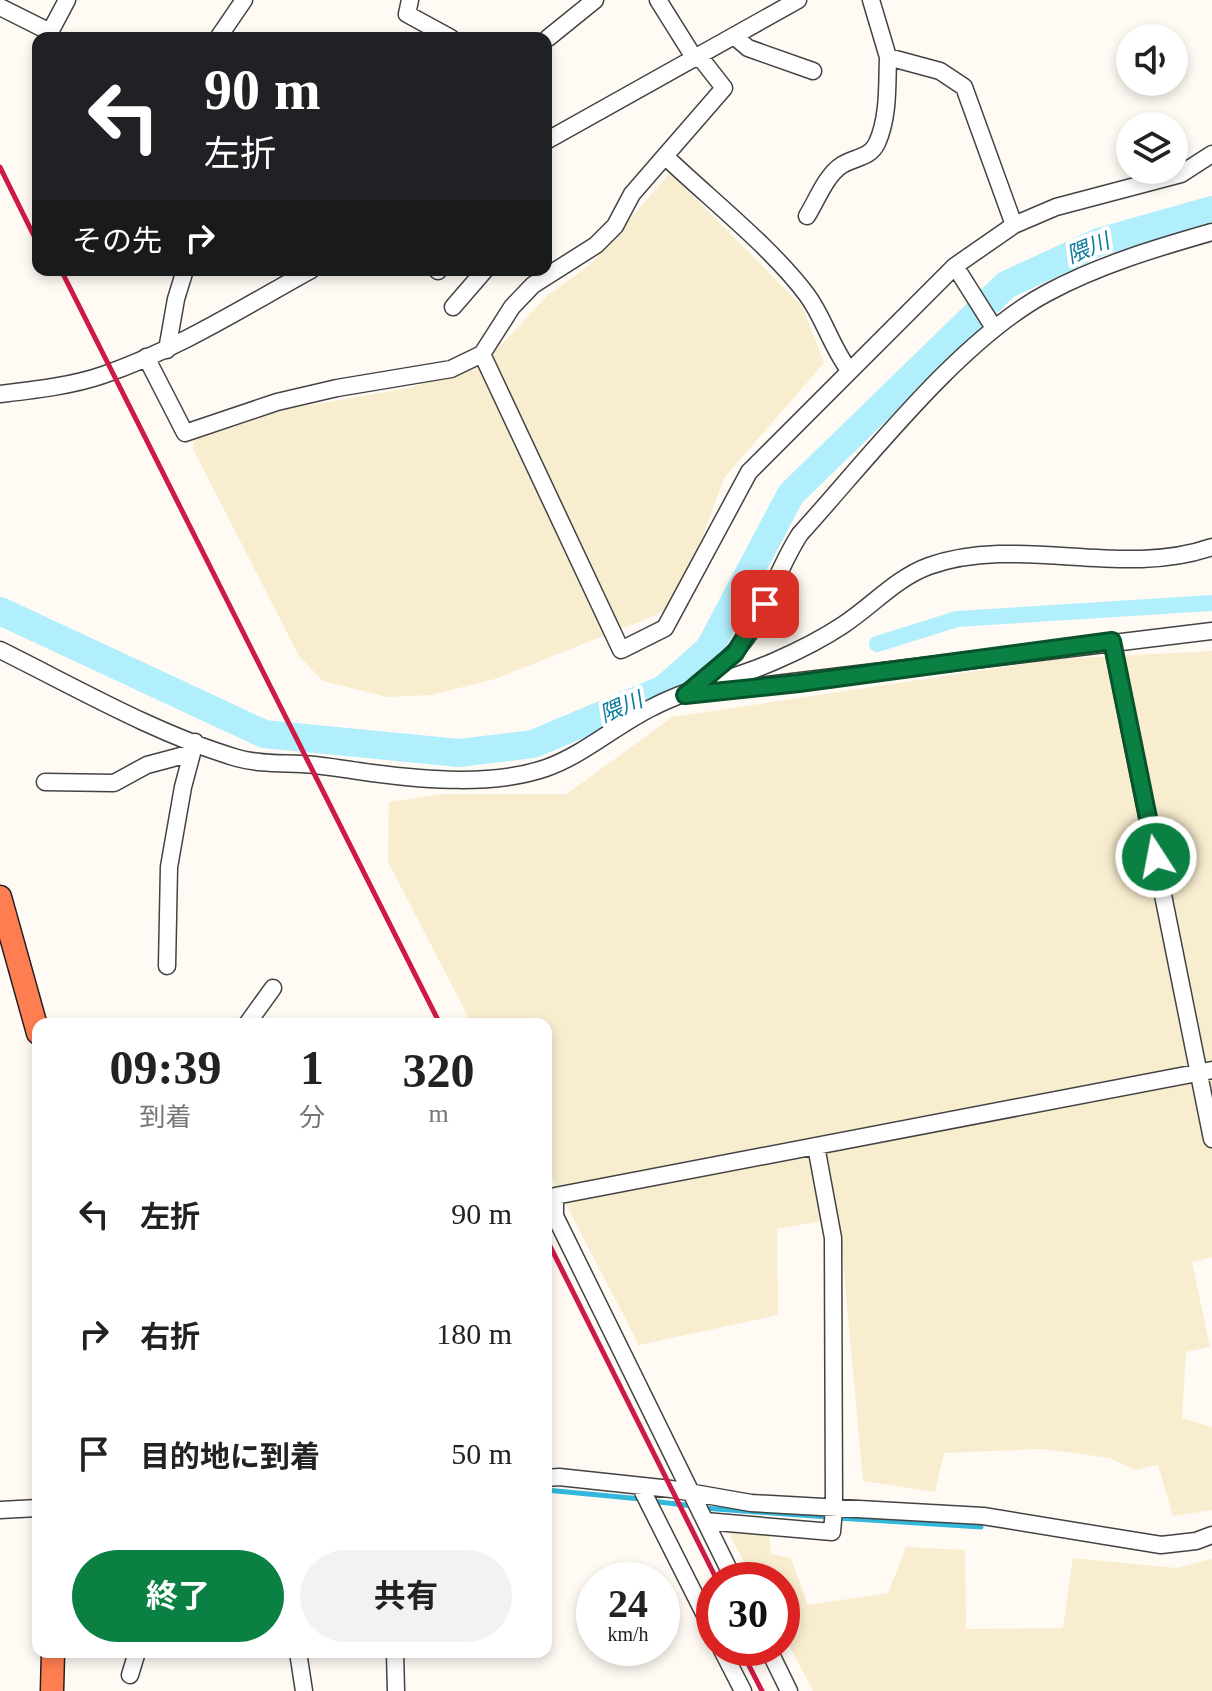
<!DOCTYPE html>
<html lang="ja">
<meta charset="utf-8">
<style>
:root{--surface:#fff;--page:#f2f2f2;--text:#222;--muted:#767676;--accent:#0b8043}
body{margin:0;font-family:"Times New Roman","Noto Sans JP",serif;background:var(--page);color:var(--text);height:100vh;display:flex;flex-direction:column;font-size:30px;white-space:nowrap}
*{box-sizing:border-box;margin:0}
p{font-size:26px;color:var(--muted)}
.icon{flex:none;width:44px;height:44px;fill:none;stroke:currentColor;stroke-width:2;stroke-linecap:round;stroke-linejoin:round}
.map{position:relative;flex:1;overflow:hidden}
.drawer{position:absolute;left:32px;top:1018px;width:520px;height:640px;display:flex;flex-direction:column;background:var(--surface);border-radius:16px;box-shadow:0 4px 12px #0003}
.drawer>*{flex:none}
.hud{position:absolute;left:32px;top:32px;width:520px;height:244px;border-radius:16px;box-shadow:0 4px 12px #0003;background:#202124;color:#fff;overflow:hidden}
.buttons{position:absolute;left:1116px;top:24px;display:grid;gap:16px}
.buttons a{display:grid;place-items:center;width:72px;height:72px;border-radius:50%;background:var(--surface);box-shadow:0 4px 12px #0003;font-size:40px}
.speed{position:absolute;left:576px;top:1562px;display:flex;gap:16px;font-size:40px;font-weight:700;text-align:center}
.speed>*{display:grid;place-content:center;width:104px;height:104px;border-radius:50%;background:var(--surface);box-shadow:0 4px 12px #0003;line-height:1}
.speed small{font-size:20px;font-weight:400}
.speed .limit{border:12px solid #d22;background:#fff;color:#111}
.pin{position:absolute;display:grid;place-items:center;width:68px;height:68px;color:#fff;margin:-34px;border-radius:16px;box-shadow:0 4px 12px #0006}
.me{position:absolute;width:88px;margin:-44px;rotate:349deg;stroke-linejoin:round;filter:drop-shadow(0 0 6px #0008)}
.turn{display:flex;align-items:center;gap:28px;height:168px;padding:0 40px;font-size:36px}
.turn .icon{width:104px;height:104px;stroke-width:2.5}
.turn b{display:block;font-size:56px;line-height:68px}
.then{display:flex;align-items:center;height:76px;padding:0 40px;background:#0003;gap:16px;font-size:30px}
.eta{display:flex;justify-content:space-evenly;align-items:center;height:136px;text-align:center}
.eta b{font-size:48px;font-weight:700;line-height:56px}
.action{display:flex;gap:16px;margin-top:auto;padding:16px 40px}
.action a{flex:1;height:92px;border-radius:48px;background:var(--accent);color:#fff;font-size:32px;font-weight:700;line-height:92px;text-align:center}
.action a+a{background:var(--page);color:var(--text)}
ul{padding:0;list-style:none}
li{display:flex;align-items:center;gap:24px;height:120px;padding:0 40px}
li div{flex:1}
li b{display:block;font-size:30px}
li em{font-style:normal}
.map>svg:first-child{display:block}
.farmland{fill:#f8edcf}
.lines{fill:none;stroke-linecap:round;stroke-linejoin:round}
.stream{stroke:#32b8da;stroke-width:5}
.canal{stroke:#b2effc;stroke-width:16}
.river{stroke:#b2effc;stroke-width:28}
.minor-casing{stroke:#434343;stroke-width:19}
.highway-casing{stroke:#212121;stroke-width:25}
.minor{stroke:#fff;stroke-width:16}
.highway{stroke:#ff7e51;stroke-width:22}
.rail{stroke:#ce1a46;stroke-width:5}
.route-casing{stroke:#07532c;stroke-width:20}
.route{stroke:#0b8043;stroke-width:14}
.labels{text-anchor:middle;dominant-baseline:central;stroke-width:8;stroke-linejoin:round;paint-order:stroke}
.water-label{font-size:22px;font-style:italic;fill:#0c7c9f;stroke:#fff}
</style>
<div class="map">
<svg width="1212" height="1691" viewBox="0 0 1212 1691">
<rect width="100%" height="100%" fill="#fffaf3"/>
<path class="farmland" d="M670,173L802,306L824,363L724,478L689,575L661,613L495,679L431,695L388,697L323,681L299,656L193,449L194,436L288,409L414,387L470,364L501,345L548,295L591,264Z
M1212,651V1257L1192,1262L1210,1347L1186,1352L1182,1418L1212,1427V1510L1173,1516L1158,1465L1135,1470L1110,1458L1043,1449L944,1453L935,1492L863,1481L839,1218L777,1229L778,1315L639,1345L546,1166V1024H472L388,862L389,802L442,794H567L672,717L1057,659Z
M726,1528L769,1531L771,1554L791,1558L808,1605L888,1593L906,1547L965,1550L966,1629L1063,1628L1073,1558L1176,1568L1212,1559V1691H813L782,1632V1580H754Z"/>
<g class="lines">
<path class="stream" d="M546,1490L641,1499
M651,1501L693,1506
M703,1508L828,1517
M838,1518L981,1527"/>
<path class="canal" d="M877,644L957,619L1212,603"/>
<path class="river" d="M0,611L264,734L459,753L533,744L664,689L709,649L791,494L1006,285L1099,242L1212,210"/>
<defs>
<path id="minor" d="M410,0L407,14L451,38
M658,0L695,59
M871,0L888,57L940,71L964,87L1014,225
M0,7L50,32L67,0
M734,36L748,48L813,71
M218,38L244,0
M548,38L595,0
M546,141L798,0
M667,158C710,199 772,248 807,295C824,318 831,346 849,370
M807,216C817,200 826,175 842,165C855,157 870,158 877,143C889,117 887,83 888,57
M955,266L994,328
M438,270V271
M453,307L485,270
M167,350L176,299L185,270
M482,354L621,650L665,628L749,472L955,266L1014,225L1056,207L1181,174L1212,154
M146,357L185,433L277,402L337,388L451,369L482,354L512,307L533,285L596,245L615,226L632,194L724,88L699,56
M0,394C34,390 71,386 103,375C176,350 244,307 311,270
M1112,641L1212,1139
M0,650C75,687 156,734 237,758C259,764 279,763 301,764C324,765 348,770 372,773C425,780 494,786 546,768C585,754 616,725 653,707C691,687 735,679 775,661C798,651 822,639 843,625C872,606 896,578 929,566C1019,534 1120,579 1212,547
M695,686C714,670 735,655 749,634C769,602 779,566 800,534C868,459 959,340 1047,293C1099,265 1156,248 1212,232
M710,692L1212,631
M45,782L114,783L147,765L192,753
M167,966L169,867L183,787L195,742
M247,1024L273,988
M546,1478L559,1477L671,1489L751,1503L983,1516L1161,1545L1196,1541L1212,1535
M640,1486L714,1633
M0,1510L38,1508
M705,1521L832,1532L834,1509L833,1238L816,1146
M734,1580L555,1216V1196L1212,1070
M721,1648L743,1691
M768,1648L789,1691
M298,1652L304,1691
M395,1652L396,1691
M130,1675L137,1652"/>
<path id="highway" d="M0,897L38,1033
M52,1691L53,1652"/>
</defs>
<use href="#minor" class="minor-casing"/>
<use href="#highway" class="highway-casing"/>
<use href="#minor" class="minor"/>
<use href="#highway" class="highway"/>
<path class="rail" d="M0,167L38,244
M61,270L440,1024
M546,1238L717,1580
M740,1648L762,1691"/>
</g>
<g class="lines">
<defs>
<path id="route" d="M765,604L735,653L685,695L799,683L1112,641L1156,857"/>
</defs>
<use href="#route" class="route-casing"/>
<use href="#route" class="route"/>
</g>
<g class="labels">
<g class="water-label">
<text transform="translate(1088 248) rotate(-22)">隈川</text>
<text transform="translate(621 707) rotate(-23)">隈川</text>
</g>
</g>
</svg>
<div class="buttons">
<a><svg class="icon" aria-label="sound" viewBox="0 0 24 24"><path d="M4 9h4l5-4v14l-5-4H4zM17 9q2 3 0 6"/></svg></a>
<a><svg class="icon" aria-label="layers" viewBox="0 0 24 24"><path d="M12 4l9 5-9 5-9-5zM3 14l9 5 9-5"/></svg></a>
</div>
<div class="speed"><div>24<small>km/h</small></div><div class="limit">30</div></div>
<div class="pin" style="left:765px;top:604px;background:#d93025"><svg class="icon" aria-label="arrive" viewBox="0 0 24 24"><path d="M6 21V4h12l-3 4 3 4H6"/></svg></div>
<svg class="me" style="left:1156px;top:857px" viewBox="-20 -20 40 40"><circle r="17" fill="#0b8043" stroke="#fff" stroke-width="3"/><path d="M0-11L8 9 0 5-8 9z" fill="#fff"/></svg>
<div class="hud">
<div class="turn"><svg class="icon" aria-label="left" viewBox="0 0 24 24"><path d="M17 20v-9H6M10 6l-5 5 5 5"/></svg><div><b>90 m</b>左折</div></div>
<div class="then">その先<svg class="icon" aria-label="right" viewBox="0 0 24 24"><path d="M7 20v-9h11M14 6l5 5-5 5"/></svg></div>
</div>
<section class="drawer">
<div class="eta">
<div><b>09:39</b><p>到着</p></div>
<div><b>1</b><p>分</p></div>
<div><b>320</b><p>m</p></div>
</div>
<ul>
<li><svg class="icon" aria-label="left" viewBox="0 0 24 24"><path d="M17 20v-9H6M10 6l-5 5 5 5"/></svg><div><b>左折</b></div><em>90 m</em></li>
<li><svg class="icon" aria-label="right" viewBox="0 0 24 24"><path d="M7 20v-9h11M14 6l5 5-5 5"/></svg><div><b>右折</b></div><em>180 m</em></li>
<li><svg class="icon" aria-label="arrive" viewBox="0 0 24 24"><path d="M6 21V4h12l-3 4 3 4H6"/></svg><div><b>目的地に到着</b></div><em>50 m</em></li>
</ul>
<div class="action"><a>終了</a><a>共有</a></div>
</section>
</div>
